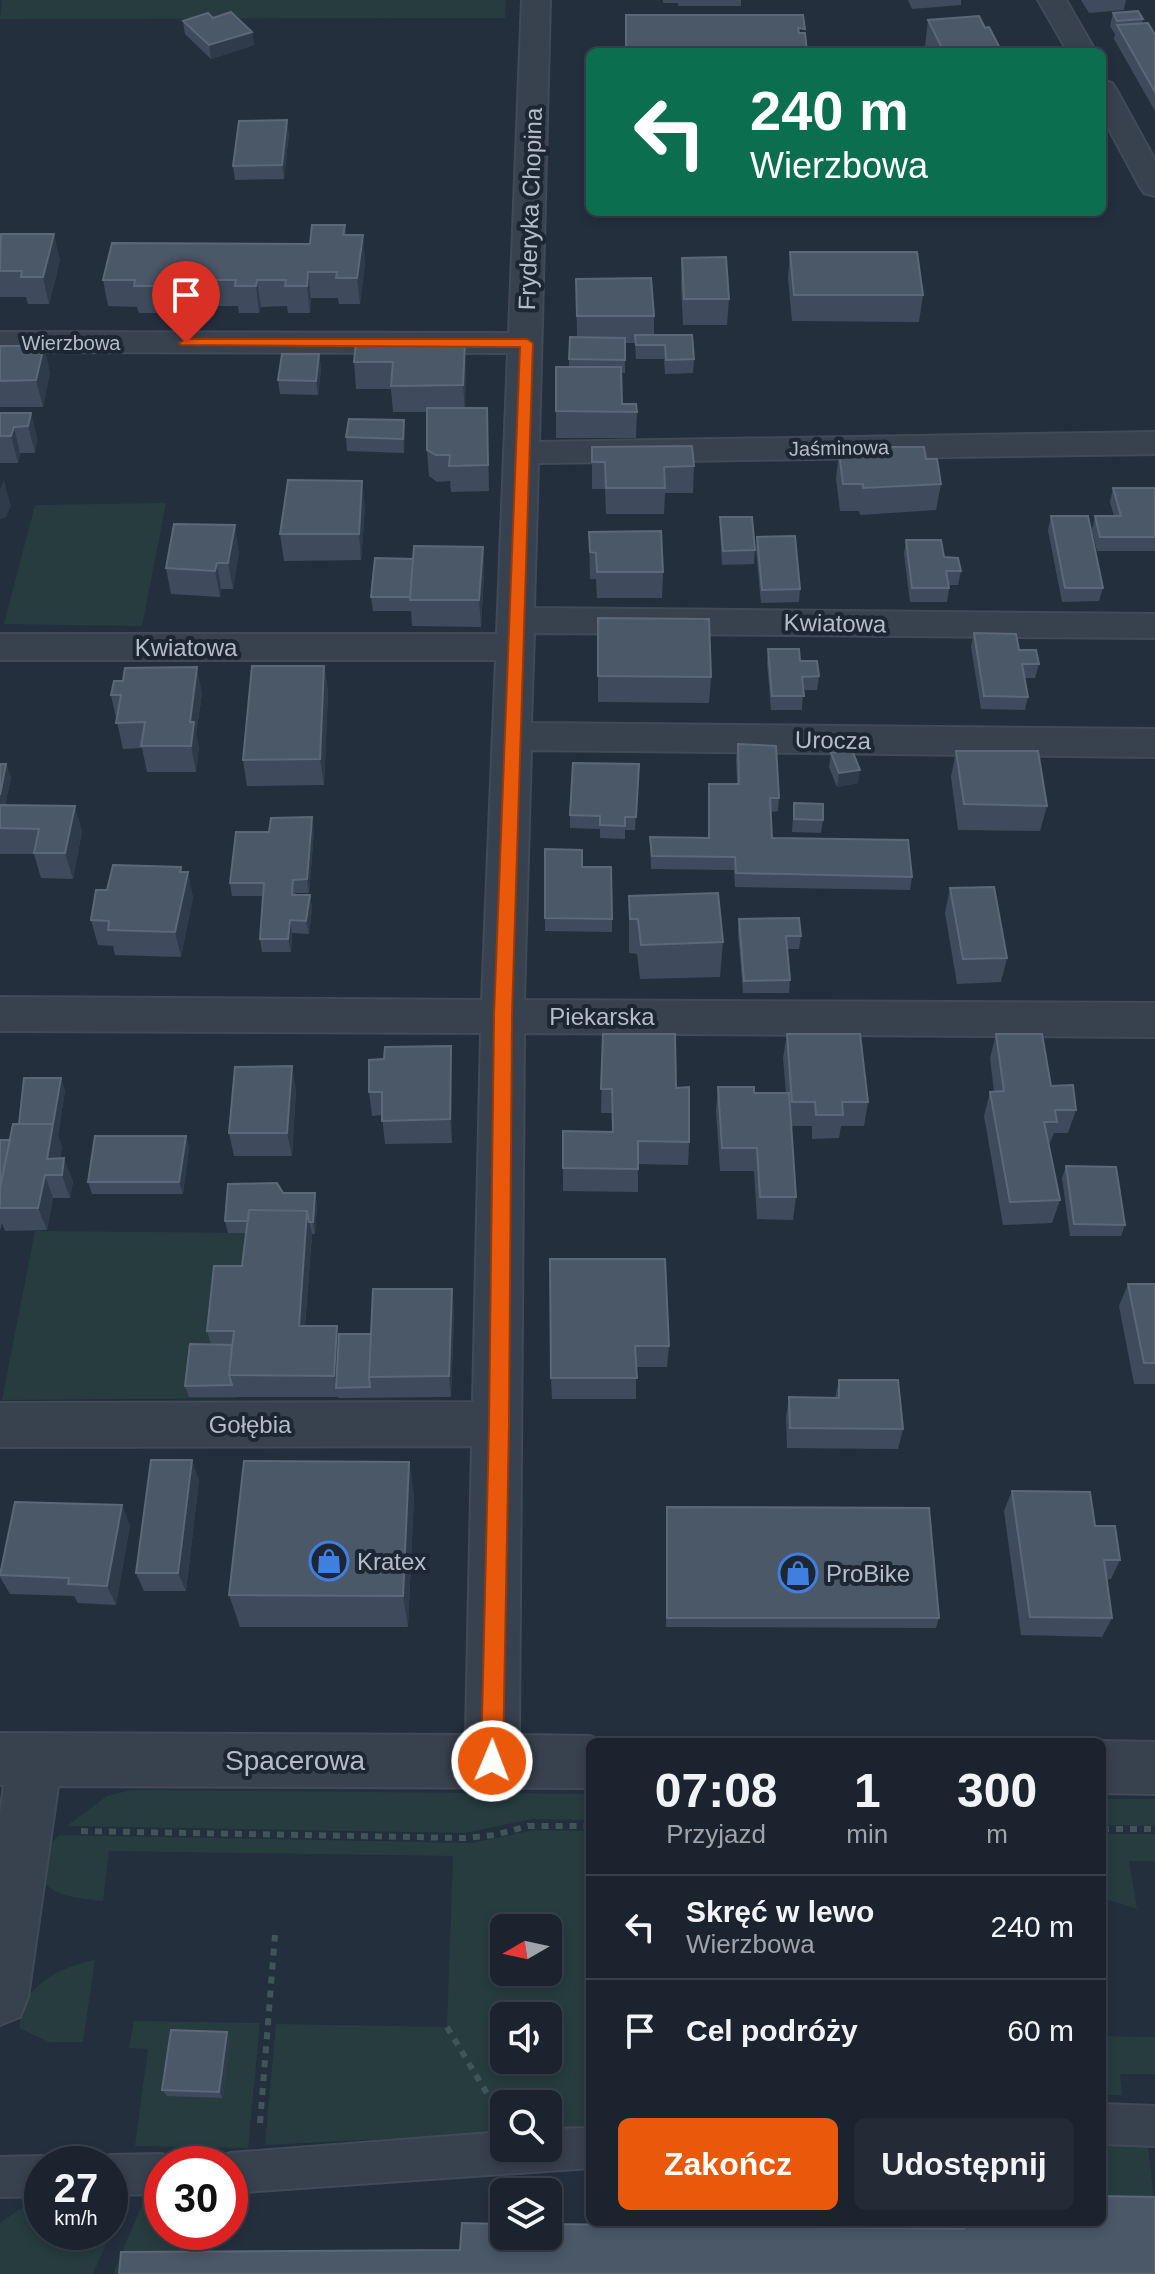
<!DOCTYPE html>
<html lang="pl">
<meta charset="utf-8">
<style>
:root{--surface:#1b232e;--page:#242b36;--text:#f1f3f6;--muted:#a0a4aa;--line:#39404a;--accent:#ea580c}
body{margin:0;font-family:Arial,sans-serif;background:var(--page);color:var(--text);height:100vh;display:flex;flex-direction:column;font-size:30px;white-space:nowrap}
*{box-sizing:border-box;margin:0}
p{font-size:26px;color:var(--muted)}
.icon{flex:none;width:44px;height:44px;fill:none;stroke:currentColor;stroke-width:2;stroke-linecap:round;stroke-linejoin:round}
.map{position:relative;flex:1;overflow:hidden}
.sheet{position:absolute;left:586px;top:1738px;width:520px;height:488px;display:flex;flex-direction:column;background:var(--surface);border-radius:12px;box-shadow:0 4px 12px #0003,0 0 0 2px var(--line)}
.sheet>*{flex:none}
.banner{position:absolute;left:586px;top:48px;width:520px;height:168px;border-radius:12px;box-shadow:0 4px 12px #0003,0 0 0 2px var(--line);background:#0b6e4f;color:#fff;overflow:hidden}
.needle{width:52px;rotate:261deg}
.buttons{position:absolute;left:490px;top:1914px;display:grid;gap:16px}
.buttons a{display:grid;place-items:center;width:72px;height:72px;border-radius:12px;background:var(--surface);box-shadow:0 4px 12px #0003,0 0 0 2px var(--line);font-size:40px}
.speed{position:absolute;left:24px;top:2146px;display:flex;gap:16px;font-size:40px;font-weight:700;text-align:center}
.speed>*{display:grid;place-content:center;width:104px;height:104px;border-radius:50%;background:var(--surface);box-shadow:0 4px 12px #0003,0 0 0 2px var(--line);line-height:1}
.speed small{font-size:20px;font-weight:400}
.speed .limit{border:12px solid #d22;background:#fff;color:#111}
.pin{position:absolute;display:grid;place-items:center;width:68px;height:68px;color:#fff;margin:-82px -34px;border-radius:50% 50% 50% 0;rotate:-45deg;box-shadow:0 0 8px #0007}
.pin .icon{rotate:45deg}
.me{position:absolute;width:88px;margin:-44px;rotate:1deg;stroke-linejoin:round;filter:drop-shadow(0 0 6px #0008)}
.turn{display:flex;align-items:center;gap:28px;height:168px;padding:0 32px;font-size:36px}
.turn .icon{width:104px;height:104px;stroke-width:2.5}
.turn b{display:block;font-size:56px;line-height:68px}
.eta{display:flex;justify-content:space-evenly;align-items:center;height:136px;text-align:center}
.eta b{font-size:48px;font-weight:700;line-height:56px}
.button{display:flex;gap:16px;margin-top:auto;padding:16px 32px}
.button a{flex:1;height:92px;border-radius:12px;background:var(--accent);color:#fff;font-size:32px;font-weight:700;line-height:92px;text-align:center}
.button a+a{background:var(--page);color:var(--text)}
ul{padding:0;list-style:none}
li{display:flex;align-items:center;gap:24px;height:104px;padding:0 32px;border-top:2px solid var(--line)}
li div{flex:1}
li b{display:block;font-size:30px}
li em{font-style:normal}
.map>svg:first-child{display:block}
.green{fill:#263c3f;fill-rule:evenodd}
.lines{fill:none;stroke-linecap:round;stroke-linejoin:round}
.service-casing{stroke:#414a57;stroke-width:4}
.minor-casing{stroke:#414a57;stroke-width:4}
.path{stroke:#3f5557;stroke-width:6;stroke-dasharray:7 7;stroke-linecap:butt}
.service{fill:#38414e;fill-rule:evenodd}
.minor{fill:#38414e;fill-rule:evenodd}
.wall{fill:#3f4b5c}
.shaded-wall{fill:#2f3b4b}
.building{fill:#4b5868;stroke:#5c6777;stroke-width:2}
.route{fill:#ea580c;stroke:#983908;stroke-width:2}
.labels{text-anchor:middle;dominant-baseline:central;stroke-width:8;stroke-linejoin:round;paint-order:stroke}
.far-street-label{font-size:20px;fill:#b4bcc9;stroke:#1d2633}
.street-label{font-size:24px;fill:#b4bcc9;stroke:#1d2633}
.poi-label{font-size:24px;fill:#b4bcc9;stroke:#1d2633;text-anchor:start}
.near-street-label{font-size:28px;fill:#b4bcc9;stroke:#1d2633}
</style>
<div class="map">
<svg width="1155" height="2274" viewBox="0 0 1155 2274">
<rect width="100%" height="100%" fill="#242f3e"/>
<path class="green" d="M2,0H506L505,18L0,19Z
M166,503L142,626L4,624L35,505Z
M35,1231L254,1233L237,1398L2,1400Z
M131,1790L590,1794V1820L532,1819L465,1833L67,1826L107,1796Z
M1102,1799H1155V1826L1102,1825Z
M534,1830L590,1831V2128L548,2130V2104H504V2133L265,2145L276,2024L447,2027L453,1856L109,1851L103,1901C80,1898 58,1898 42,1881L47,1847L60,1835L472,1843ZM504,1928H548V1972H504ZM504,2016H548V2060H504Z
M1102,1834H1155V1861H1129L1137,1909L1102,1898Z
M95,1960L83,2042H49L19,2028C21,2021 20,2009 24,2003C38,1978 69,1965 95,1960Z
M134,2021L260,2023L248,2148L135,2146L148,2049L129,2048Z
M1102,2036L1155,2037V2074H1120L1122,2095H1102Z
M1102,2146L1148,2147L1155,2210L1102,2208Z
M146,2195H162V2232H196L193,2263L134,2274H113Z
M110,2197L126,2198L93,2274H0V2223L17,2211L42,2199V2232H110Z"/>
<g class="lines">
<defs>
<path id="service" d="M1102,2104L1155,2106V2146L1102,2144Z
M590,2128V2168L230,2193V2164H214L216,2159L230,2153L504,2132V2148H548V2129Z
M162,2154L176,2160L178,2164H162V2194L110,2195V2164H94L110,2155Z
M42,2156L57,2164H42V2196L0,2197V2157Z"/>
<path id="minor" d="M522,0H550L539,442L1155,432V454L538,463L534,608L1155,614V638L534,633L531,723L1155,729V757L531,750L524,1000L1155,1003V1037L524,1033L519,1735L590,1736L605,1742H590V1788L58,1786L28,1997L20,2017L0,2025V1814L4,1785H0V1733L466,1735L472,1446L0,1447V1403L473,1402L481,1033L0,1031V997L482,1000L496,660H0V634H497L508,353L0,352V332L509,333Z
M1038,0H1066L1096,52H1068Z
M1102,80L1112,83L1116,89L1155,160V196L1144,193L1140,187L1102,116Z
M1102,1741L1155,1742V1794L1102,1793V1742H1099Z"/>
</defs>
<use href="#service" class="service-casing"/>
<use href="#minor" class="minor-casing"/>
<path class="path" d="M1102,1829H1155
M81,1831L465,1838L495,1835L528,1826H590
M447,2027L494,2105
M260,2123L275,1935"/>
<use href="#service" class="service"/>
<use href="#minor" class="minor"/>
</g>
<path class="wall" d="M663,0H741V6H678V3H663Z
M908,0H961V5L912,9Z
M1081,0H1126L1124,10L1089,13Z
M1113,13L1143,19L1142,23L1155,35V111L1114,39L1115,34L1110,26Z
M213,18L252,32L254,45L211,59L185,34L183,21Z
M928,20L985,28L1000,48L999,52H928L925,46Z
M289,133L284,179L235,180L233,166Z
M345,225L346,235L365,262L360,304H339L338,298H311L310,313H288L287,306L261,307L259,313H239L238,306H211L210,313H189L188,306L161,307V313H139L137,307L108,306L103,280L310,244Z
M0,238L60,260L49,304H28L26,297H0V298Z
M790,252L923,295L919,322L792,321L788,278Z
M682,258L729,299L727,325H683L681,284Z
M576,279L654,316V335L694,359L693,373L665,374L664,359H636L635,343H625V373H621L622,404L637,412L636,438H556V367H569V359L577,337Z
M356,342L466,368L465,408H487L489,491L451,492L450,481L437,482L429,476L427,450V412H393L391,389H356L354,362Z
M0,346L50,372L43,407H0Z
M319,354L321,368L318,395L280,394L278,380Z
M0,413H31L37,439L35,453H20L18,463H0Z
M404,420L405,434L404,453L347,451L346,437Z
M592,447L694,466L693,493H665L664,514H606L605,489H592Z
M874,447L926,459L941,484L936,510L860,515L859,511H840L836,479L839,452H874Z
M1113,488H1155V551H1097L1092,530L1095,516H1114L1110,502Z
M365,507L361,560L284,561L280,534Z
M1051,516L1103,588L1099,601L1062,602L1048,530Z
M720,517L755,550L754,564L722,565L720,531Z
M589,532L663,572L662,598H597L596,579H590Z
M757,537L800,589L799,602L761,603L756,550Z
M906,540L944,557L961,571L958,585H949V588L947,602H910L904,554Z
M483,547L484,573L481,627L412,626L411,611H373L371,597L413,559Z
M239,551L233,589H221L220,597L171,594L166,568Z
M598,618L711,677L709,703L598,702Z
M974,633L1019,650L1039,664L1035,678H1025L1028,697L1025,710L981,709L971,647Z
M768,649L800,661L819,676L817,690H803L802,710H771L767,663Z
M324,666L328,692L324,785L247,786L243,760Z
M202,693L196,735L199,747L196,772H147L142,748L123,749L111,695Z
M738,744L779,798L778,811L771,812L772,838L912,877L910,890L735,887L734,870L651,869L650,837L708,838L709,784H737L736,758Z
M956,751L1047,806L1040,831L958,830L951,777Z
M831,753L858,783L837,787L829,767Z
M0,764H6L11,778L5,805L82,831L73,879L41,878L34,854H0Z
M639,764L635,830H625V839L600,838V829L570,828V815Z
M794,803L823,820L821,833L792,832Z
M312,817L314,831L309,893H296L295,895H310L312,908L309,934L292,933L291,952H262L260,939L263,896H232L230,883L269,832Z
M545,849L582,867L612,919V932L545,931Z
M182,872L193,897L181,957L115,955L113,946L98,945L91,920L107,890Z
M950,888L1007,958L1001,982L957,984L945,913Z
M629,896L723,942L720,977L640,979L637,954L629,953Z
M739,919L801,936L799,949H787L790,980L789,993H743L738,932Z
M603,1034L676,1088L689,1142L688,1165L638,1164V1192L563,1191V1131L612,1132V1113H601Z
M787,1034L868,1102L864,1126H841L839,1138L812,1139V1126H791L796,1197L793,1220L757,1219L754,1171H720L716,1111L718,1087L754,1093H786L783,1058Z
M996,1034L1076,1110L1068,1133H1054L1049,1145L1060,1200L1052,1223L1003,1225L984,1116L990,1092H994L990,1058Z
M452,1070V1143L385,1144L382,1115L372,1116L369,1092Z
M65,1090L58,1136L62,1147L60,1158L73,1181L70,1198H53L47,1230L5,1231L2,1223L0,1231V1140H10L19,1124Z
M296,1090L292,1156H234L229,1133Z
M186,1136L189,1148L183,1194H92L88,1182Z
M1066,1166L1125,1225L1121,1236H1070L1062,1178Z
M283,1193H315L317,1205L315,1234H312L305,1326L339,1336L371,1334L454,1311L451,1397L338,1398V1397H189L185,1386L211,1345L207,1331L242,1266L246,1233H228L225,1221Z
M665,1259L669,1346L667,1367H636V1399H552L551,1378Z
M1128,1284H1155V1384H1134L1119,1306Z
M839,1380L903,1429L898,1449L787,1448L786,1418L789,1397L835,1398Z
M409,1462L414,1496L408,1627H240L229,1595Z
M199,1480L186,1591H144L136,1573Z
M1012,1491L1095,1526L1120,1560L1111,1579H1107L1112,1618L1102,1637L1021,1635L1004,1511Z
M667,1507L939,1618L936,1628L666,1627Z
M130,1525L116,1605L78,1603L74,1596L10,1594L0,1577V1571Z
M230,2039L223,2098L167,2096L162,2090Z
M952,2222H1102L1155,2274L460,2250L952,2229Z"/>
<path class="shaded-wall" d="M252,32L254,45L211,59L209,45Z
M287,120L289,133L284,179L282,165Z
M54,234L60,260L49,304L43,277Z
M363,235L365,262L360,304L357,278Z
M308,272L311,298L310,313L307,286Z
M157,280L161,307V313L156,286Z
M207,280L211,306L210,313L206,286Z
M257,280L261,307L259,313L256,286Z
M465,342L466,368L465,412L463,385Z
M44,346L50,372L43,407L36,380Z
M319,354L321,368L318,395L316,381Z
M31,413L37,439L35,453L28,426Z
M404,420L405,434L404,453L403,439Z
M14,427L20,453L18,463L11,436Z
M4,480L11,506L6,517L0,519V489Z
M362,481L365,507L361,560L359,534Z
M235,525L239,551L233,589L228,563Z
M483,547L484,573L481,627L479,600Z
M217,563L221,589L220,597L215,571Z
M324,666L328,692L324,785L320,759Z
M197,667L202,693L196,735L199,747L196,772L191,746L190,722Z
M6,764L11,778L0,828V795Z
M860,770L858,783L837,787L839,773Z
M75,806L82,831L73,879L65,853Z
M312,817L314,831L309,893L307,879Z
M181,867L185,886L188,872L193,897L181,957L175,932Z
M310,895L312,908L309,934L306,921Z
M290,920L292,933L291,952L288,939Z
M451,1046L452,1070V1143L450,1119Z
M292,1066L296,1090L292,1156L287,1133Z
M61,1078L65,1090L58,1136L62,1147L57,1175L47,1159Z
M186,1136L189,1148L183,1194L179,1182Z
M64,1158L73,1181L70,1198L62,1175Z
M45,1175L53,1198L47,1230L38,1208Z
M315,1193L317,1205L315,1234L313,1222Z
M307,1211L312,1234L303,1347L299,1326Z
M452,1289L454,1311L451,1397L449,1376Z
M337,1326L341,1348L336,1388L334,1376Z
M192,1460L199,1480L186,1591L178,1573Z
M409,1462L414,1496L408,1627L403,1596Z
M122,1505L130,1525L116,1605L107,1586Z
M227,2032L230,2039L223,2098L219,2092Z"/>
<path class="building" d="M1138,11L1143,19L1117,21L1113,13Z
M231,12L252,32L209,45L183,21L208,13L213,18Z
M626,15H803L805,29L798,28L799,33H805L807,52H626Z
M979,16L985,28L989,27L1000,48L944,52L928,20Z
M1148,23L1155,35V92L1117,25Z
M287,120L282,165L233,166L239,121Z
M312,225H345L343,235H363L357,278H336L337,272H308L307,286H285L286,280H257L256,286H235L236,280H207L206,286H184L186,280H157L156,286H134L135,280H103L112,243L310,244Z
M1,234H54L43,277H21L22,271H0Z
M790,252H917L923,295H794Z
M726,257L729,299H684L682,258Z
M651,278L654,316H577L576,279Z
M635,335H692L694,359L666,360L665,345H636Z
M570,337L625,338V360L569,359Z
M356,342H465L463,385L391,386L393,362H354Z
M0,346H44L36,380L0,381Z
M282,354H319L316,381L278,380Z
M556,367H621L622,404H636L637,412L556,411Z
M427,408H487L488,465L449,466L450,455H436L427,450Z
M0,413H31L28,426L14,427L11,436H0Z
M349,419L404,420L403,439L346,437Z
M692,446L694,466L664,467L665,488H606L605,462H592V447Z
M874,447H924L926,459H937L941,484L863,488V484H843L839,452H875Z
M288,480L362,481L359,534H280Z
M1113,488H1155V537H1100L1095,516H1121Z
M1051,516H1088L1103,588H1065Z
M720,517H752L755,550L723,551Z
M174,524L235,525L228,563H217L215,571L166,568Z
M661,531L663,572H597L596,553L590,552L589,532Z
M795,536L800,589L762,590L757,537Z
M906,540H941L944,557L958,558L961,571H946L949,588H912Z
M414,546L483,547L479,600H410Z
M375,558L413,559L410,597H371Z
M598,618L709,619L711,677L598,676Z
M974,633L1016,634L1019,650H1036L1039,664H1022L1028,697L984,696Z
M768,649H799L800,661H817L819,676L802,677L804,696H772Z
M252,666H324L320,759L243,760Z
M197,667L190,722H194L191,746H141L145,722L116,723L121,695H111L114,681H123L125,668Z
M738,744L776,746L779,798H770L772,838L908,840L912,877L736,873L735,857L652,856L650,837L709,838V784H739Z
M852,750L860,770L839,773L831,753Z
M956,751H1038L1047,806L964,804Z
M573,763L639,764L636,817H625V826L600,825V816L570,815Z
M0,764H6L0,795Z
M794,803L823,804V820L794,819Z
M0,805L75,806L65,853H34L39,829L0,828Z
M312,817L307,879L293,880L292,895H310L306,921L290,920L288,939H260L264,883H230L236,832H269L271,818Z
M545,849L582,850V867H611L612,919L545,918Z
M113,865L181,867L180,872H188L175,932L108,930L109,921L91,920L96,890H107Z
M994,887L1007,958L963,959L950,888Z
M718,893L723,942L641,945L638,919H630L629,896Z
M799,918L801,936H786L790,980L744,981L739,919Z
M603,1034H675L676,1088L689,1087V1142L638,1141V1169L563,1168V1131L613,1132L612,1089H601Z
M787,1034H860L868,1102H842L843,1115H816L815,1102H792Z
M996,1034H1042L1051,1086L1073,1085L1076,1110H1055L1057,1122H1044L1060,1200L1010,1202L990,1092L1004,1091Z
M451,1046L450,1119L382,1121V1092H369V1060L384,1059L385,1047Z
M292,1066L287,1133H229L235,1067Z
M24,1078H61L53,1124H19Z
M718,1087H754V1093H789L796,1197H760L757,1148H722Z
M13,1124H53L47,1159L64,1158L62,1175H45L38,1208H0V1188Z
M95,1136H186L179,1182H88Z
M0,1140H10L0,1188Z
M1066,1166L1116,1167L1125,1225L1074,1224Z
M277,1183L283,1193H315L313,1222H309L307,1211L249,1210L248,1221H225L228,1184Z
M249,1210L307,1211L299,1326H337L334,1376L229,1375L234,1331H207L214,1266H242Z
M550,1259H665L669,1346H635L637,1378H551Z
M1128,1284H1155V1363H1144Z
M373,1289H452L449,1376L369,1377Z
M339,1334H371L369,1377L370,1387L336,1388Z
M190,1344L232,1345L229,1375L232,1385L185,1386Z
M839,1380H898L903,1429L790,1428L789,1397L839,1398Z
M151,1460H192L178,1573H136Z
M244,1461L409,1462L403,1596L229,1595Z
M1012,1491L1090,1492L1095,1526H1115L1120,1560H1104L1112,1618L1030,1617Z
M15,1502L122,1505L107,1586L68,1584L69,1578L0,1575Z
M667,1507L929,1508L939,1618H667Z
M171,2030L227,2032L219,2092L162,2090Z
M1102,2196L1155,2197V2274H119L121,2252L460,2250L462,2223L504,2224V2236H548V2224L964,2229V2222H1102Z"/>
<path class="route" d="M186,339H527L533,343L512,1015L509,1424L503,1761L500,1769L492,1772L484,1769L481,1761L489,1424L494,1015L520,347L181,345L179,343Z"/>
<defs>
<symbol id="shop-ring" viewBox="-11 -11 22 22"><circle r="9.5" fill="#1d2633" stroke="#3f7fe0" stroke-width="1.5"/><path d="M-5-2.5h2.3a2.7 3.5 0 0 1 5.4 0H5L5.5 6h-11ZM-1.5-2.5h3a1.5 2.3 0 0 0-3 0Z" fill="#3f7fe0"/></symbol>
</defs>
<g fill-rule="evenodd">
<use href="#shop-ring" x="307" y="1539" width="44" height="44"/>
<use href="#shop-ring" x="776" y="1551" width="44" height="44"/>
</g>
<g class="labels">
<g class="far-street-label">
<text x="71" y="343">Wierzbowa</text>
<text transform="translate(839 448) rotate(-1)">Jaśminowa</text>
</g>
<g class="street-label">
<text transform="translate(530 209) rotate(-88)">Fryderyka Chopina</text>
<text transform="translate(835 623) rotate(1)">Kwiatowa</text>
<text x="186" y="647">Kwiatowa</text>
<text transform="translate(833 740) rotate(1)">Urocza</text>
<text x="602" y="1016">Piekarska</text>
<text x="250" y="1424">Gołębia</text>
</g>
<g class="poi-label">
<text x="357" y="1561">Kratex</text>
<text x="826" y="1573">ProBike</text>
</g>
<g class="near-street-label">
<text x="295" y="1760">Spacerowa</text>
</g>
</g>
</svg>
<div class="buttons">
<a><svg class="needle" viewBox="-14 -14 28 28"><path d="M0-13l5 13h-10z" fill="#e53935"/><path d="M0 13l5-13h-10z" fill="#a0a4aa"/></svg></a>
<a><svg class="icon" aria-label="sound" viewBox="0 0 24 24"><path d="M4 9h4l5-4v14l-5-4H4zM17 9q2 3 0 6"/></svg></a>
<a><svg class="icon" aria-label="search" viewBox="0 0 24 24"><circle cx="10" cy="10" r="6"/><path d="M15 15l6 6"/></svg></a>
<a><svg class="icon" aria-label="layers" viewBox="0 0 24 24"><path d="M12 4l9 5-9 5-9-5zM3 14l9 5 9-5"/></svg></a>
</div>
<div class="speed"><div>27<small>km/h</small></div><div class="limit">30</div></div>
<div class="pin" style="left:186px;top:343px;background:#d93025"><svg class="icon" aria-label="arrive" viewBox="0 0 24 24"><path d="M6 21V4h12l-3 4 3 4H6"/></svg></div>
<svg class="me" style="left:492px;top:1761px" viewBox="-20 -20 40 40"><circle r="17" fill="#ea580c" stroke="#fff" stroke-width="3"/><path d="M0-11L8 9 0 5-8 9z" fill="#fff"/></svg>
<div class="banner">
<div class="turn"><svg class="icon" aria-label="left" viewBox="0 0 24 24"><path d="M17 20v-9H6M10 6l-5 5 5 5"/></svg><div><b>240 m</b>Wierzbowa</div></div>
</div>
<section class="sheet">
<div class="eta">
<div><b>07:08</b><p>Przyjazd</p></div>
<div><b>1</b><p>min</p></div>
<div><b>300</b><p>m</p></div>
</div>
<ul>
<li><svg class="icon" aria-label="left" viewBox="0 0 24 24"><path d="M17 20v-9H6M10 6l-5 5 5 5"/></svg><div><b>Skręć w lewo</b><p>Wierzbowa</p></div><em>240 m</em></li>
<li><svg class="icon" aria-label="arrive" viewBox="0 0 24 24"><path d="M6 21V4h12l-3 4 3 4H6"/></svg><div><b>Cel podróży</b></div><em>60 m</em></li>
</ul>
<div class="button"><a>Zakończ</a><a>Udostępnij</a></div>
</section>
</div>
